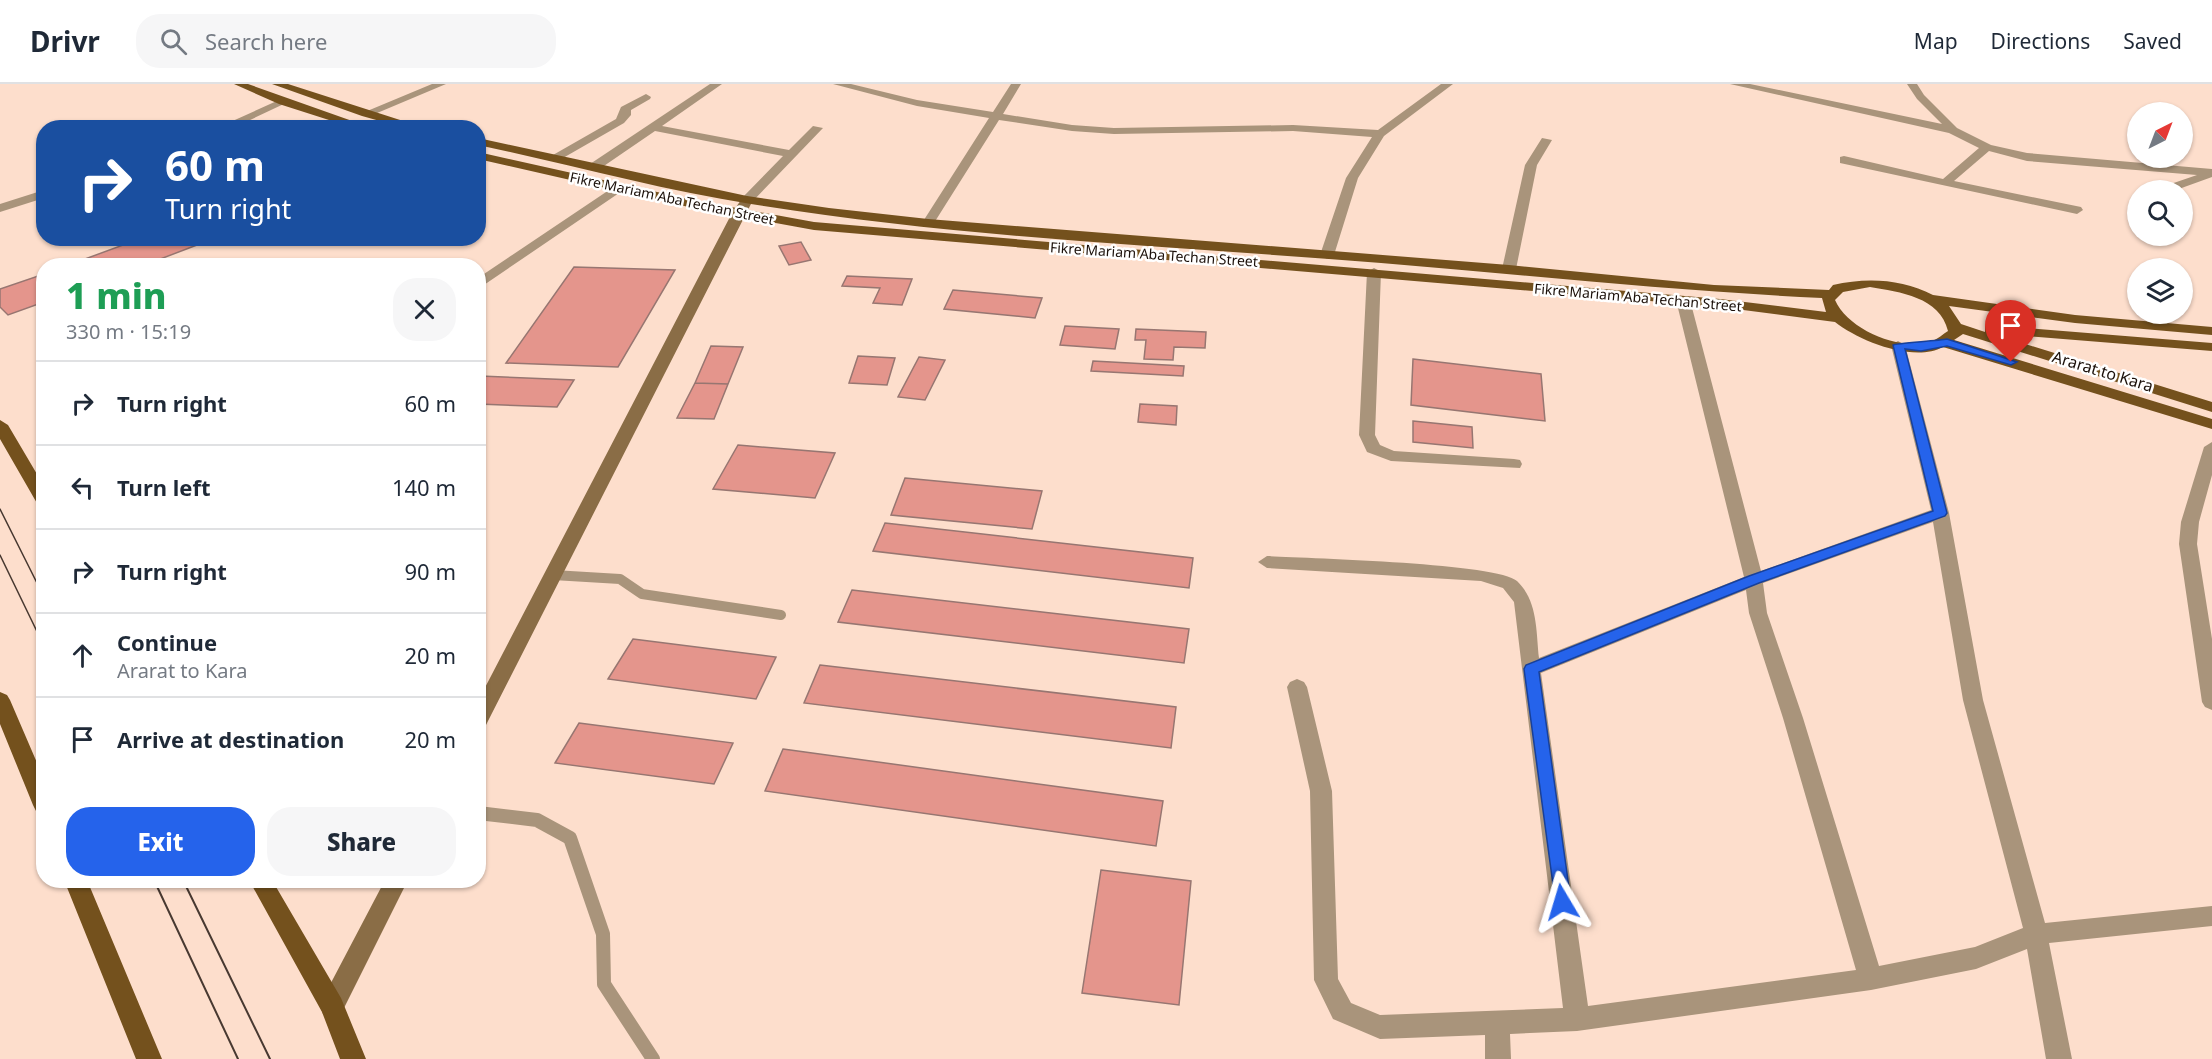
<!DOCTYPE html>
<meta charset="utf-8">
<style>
:root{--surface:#fff;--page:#f6f6f7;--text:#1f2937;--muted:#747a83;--line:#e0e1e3;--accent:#2563eb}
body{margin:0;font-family:"Noto Sans",sans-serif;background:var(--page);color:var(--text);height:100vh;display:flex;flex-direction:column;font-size:22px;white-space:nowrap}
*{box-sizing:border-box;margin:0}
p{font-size:20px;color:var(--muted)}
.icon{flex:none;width:33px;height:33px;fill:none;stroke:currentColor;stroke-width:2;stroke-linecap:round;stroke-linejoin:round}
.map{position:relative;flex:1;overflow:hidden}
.side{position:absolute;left:36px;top:174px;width:450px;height:630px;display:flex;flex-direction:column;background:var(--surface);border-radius:24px;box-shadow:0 2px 4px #0004}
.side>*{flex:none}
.guide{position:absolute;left:36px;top:36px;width:450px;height:126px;border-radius:24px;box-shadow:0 2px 4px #0004;background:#1a4fa0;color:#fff;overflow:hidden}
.needle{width:39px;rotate:42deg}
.controls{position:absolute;left:2127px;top:18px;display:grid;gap:12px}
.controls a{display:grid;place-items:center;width:66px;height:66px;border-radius:50%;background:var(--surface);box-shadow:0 2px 4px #0004;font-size:30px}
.pin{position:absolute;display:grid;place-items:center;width:51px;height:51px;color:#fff;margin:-62px -26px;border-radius:50% 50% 50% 0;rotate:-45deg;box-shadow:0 0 6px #0007}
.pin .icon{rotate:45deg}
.me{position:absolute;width:66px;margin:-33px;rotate:353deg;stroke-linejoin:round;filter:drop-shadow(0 0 4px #0008)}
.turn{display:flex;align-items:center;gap:21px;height:126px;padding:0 30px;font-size:27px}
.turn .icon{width:78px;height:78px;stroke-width:2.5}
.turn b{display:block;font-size:42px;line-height:51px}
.round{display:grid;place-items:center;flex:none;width:63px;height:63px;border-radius:24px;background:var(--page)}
.summary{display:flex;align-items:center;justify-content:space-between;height:102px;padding:0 30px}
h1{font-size:36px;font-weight:800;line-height:45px;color:#1e9e55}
.button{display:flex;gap:12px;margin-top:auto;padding:12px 30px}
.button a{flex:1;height:69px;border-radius:24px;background:var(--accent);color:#fff;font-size:24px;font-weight:800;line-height:69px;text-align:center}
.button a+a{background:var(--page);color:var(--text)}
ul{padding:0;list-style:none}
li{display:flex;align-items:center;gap:18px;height:84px;padding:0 30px;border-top:2px solid var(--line)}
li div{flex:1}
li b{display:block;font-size:22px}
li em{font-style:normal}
header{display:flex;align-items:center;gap:36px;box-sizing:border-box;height:84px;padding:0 30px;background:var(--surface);border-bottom:2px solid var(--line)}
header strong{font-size:28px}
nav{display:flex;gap:33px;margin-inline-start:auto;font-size:21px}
.search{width:420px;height:54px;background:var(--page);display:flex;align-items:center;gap:15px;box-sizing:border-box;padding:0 21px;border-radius:24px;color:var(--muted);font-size:22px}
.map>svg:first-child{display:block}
.building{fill:#e4958c;stroke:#977671;stroke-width:1.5}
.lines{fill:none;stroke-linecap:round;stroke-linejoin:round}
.lane-far1{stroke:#a9947b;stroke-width:10}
.lane{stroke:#a9947b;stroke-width:14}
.street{fill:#a9947b;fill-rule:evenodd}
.secondary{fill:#8a6d46;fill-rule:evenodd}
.primary{fill:#74511d;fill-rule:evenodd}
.tram-far1{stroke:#483931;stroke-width:1.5}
.tram{stroke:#483931;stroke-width:2}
.route{fill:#2563eb;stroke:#184099;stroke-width:1.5}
.labels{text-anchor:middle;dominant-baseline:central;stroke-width:5;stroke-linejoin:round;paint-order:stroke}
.far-street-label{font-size:14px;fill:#1b100a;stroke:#fff}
.street-label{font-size:16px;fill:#1b100a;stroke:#fff}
</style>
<header>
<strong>Drivr</strong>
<div class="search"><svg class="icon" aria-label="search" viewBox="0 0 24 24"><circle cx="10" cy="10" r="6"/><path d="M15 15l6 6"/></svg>Search here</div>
<nav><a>Map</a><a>Directions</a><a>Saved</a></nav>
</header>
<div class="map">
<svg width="2212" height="975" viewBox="0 0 2212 975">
<rect width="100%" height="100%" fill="#fddecc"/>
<path class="building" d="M142,154H188L197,161L142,182H66Z
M801,158L811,176L789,181L779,162Z
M574,183L675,186L618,283L506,279Z
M44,190V218L8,231L0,223V205Z
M847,192L912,195L902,221L873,219L880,204L842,202Z
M953,206L1042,214L1035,234L944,225Z
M1065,242L1119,245L1115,265L1060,261Z
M1136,245L1206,248L1205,264L1174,263L1173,276L1144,275L1146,256H1135Z
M711,262L743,263L728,300L695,299Z
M858,272L895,274L887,301L849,299Z
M919,273L945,276L925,316L898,313Z
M1413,275L1541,290L1545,337L1411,321Z
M1093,277L1184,282L1183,292L1091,287Z
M480,292L574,296L557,323L478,320Z
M695,299L728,300L714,335L677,334Z
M1140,320L1177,322L1176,341L1138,338Z
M1413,337L1472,343L1473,364L1413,358Z
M738,361L835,369L815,414L713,405Z
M905,394L1042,407L1032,445L891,431Z
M885,439L1193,474L1189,504L873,467Z
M852,506L1189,545L1184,579L838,538Z
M633,555L776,573L756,615L608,595Z
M820,581L1176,623L1171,664L804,619Z
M579,639L733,659L714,700L555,679Z
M783,665L1163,717L1156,762L765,707Z
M1101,786L1191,797L1179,921L1082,909Z"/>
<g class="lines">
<path class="lane-far1" d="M553,491L620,495L642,510L781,531"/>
<path class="lane" d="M478,729L537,736L570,754L603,850L604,900L653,975"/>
<path class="street" d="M432,0H446L370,32L360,30Z
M710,0H722L662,42L789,66L813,42L823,44L751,119H743V113L783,72L655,47L598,86H590V80Z
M833,0H851L917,16L993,28L1011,0H1021L1003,30L1072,41L1114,44L1293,41L1378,46L1441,0H1453L1384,52L1358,94L1334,171L1327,175L1320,171L1346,94L1372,53L1293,47L1114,50L1072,47L999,36L934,139L928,143L922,139L989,34L917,22Z
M1730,0H1750L1942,40L1917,15L1907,0H1917L1924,11L1957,44L1991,61L2027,69L2212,85V93L2176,106H2160L2162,103L2197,91L2027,77L1989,67L1954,97L2081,123L2083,126L2077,130L1840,79V73L1844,72L1943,95L1979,64L1949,49Z
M646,10L651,13L650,15L631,26V31L624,39L556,78L546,75L616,35L621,23Z
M279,16L288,18L233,44H217Z
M1542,54L1552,56L1537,81L1516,185L1509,189L1504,188L1502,185L1525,81Z
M618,100L622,101V107L478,205V194Z
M44,106V114L0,128V120Z
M1374,184L1381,188L1375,351L1380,361L1394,367L1514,375L1520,376L1522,380L1520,384L1391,377L1367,368L1359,351L1367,188Z
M1683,212L1690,216L1761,487L1931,426L1891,261L1898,257L1905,261L1949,429L1983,616L2045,839L2212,822V842L2049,859L2072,975H2046L2027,865L1976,885L1871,906L1577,947L1510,950L1511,975H1485V951L1380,955L1333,935L1314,896L1310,707L1287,603L1290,598L1297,595L1304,598L1307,603L1332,707L1338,895L1351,919L1380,931L1563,924L1514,518L1503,504L1481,497L1267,484L1258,478L1267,472C1304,474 1499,479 1517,497C1538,517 1536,547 1539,574L1744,493L1676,216ZM1933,438L1963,616L2023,844L1975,863L1879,882L1803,634L1767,529L1763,499ZM1746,506L1749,529L1783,634L1856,886L1588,922L1541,589Z
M2212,358V391L2199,438L2197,460L2212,555V626L2205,623L2202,618L2179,460L2181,438L2204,363Z"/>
<path class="secondary" d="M747,112L753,116L488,637L485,643L478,645V617L732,129L743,113Z
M385,796H408L341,930L332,934L323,930L320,922L323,914Z"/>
<path class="primary" d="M234,0H248L372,44H354L279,20Z
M272,0H288L425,44H405L362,32Z
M478,54L747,112L829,124L928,135L1509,181L1714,201L1829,206L1833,201C1867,193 1902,195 1933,211L2075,231L2212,243V251L2075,239L1949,222L1961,240L1985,248V242L1990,241L2212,259V267L1990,249L2212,318V328L1963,250L1954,256L2212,335V345L1943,263C1914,279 1859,257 1835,238L1720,223L814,146L693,124L478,75V68L693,116L814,138L1720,215L1826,228L1822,214C1675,207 1528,191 1381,179C1173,162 957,154 751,120C661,106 568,80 478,61ZM1870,203C1900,208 1940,213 1948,247C1943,250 1938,255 1932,257C1901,268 1848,246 1835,216L1843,208Z
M0,336L8,341L44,402V422L38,421L0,355Z
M0,608L7,611L10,616L44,695V730L36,727L33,721L0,640Z
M64,796H87L162,975H136Z
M249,796H272L341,914L366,975H340L322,928Z"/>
<path class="tram-far1" d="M0,425L44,513
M0,471L44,562"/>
<path class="tram" d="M154,796L238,975
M183,796L270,975"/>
</g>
<path class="route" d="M1947,255L2017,278L2011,281L1947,262L1921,267L1905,265L1947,429L1945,432L1759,499L1539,588L1571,818L1568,823L1562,826L1556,823L1524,585L1526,581L1749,492L1933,427L1893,261C1896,259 1937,257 1947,255Z"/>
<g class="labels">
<g class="far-street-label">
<text transform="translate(672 114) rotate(12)">Fikre Mariam Aba Techan Street</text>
<text transform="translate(1154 170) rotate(4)">Fikre Mariam Aba Techan Street</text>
<text transform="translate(1638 213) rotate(5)">Fikre Mariam Aba Techan Street</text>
</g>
<g class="street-label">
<text transform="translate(2103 287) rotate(17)">Ararat to Kara</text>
</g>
</g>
</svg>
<div class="controls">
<a><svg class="needle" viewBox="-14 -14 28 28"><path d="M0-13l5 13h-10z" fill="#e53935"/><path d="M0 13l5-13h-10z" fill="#747a83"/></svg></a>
<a><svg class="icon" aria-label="search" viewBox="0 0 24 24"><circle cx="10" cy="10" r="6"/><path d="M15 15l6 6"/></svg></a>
<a><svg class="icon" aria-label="layers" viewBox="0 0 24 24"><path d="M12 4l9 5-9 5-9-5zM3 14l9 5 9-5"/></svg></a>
</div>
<div class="pin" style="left:2011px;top:278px;background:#d93025"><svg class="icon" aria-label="arrive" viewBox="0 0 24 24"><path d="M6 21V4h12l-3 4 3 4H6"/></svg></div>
<svg class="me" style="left:1562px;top:818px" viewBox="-20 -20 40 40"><path d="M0-17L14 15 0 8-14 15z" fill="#2563eb" stroke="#fff" stroke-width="4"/></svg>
<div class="guide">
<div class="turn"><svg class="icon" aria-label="right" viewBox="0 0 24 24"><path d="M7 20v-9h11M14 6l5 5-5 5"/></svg><div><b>60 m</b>Turn right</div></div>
</div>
<section class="side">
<div class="summary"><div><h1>1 min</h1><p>330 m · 15:19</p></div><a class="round"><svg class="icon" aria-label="close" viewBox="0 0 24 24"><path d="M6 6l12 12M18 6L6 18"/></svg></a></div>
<ul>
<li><svg class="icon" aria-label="right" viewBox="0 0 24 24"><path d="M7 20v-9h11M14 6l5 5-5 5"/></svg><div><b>Turn right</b></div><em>60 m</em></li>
<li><svg class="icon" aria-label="left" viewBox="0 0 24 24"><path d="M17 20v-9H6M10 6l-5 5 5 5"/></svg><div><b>Turn left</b></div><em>140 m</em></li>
<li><svg class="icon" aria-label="right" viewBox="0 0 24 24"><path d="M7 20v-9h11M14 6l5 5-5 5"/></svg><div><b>Turn right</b></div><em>90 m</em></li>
<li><svg class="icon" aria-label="ahead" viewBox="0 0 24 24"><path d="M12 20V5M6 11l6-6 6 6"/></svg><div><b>Continue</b><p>Ararat to Kara</p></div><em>20 m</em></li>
<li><svg class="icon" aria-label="arrive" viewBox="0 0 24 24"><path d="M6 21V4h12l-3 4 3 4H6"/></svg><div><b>Arrive at destination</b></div><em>20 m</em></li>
</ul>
<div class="button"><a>Exit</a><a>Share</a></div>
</section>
</div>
